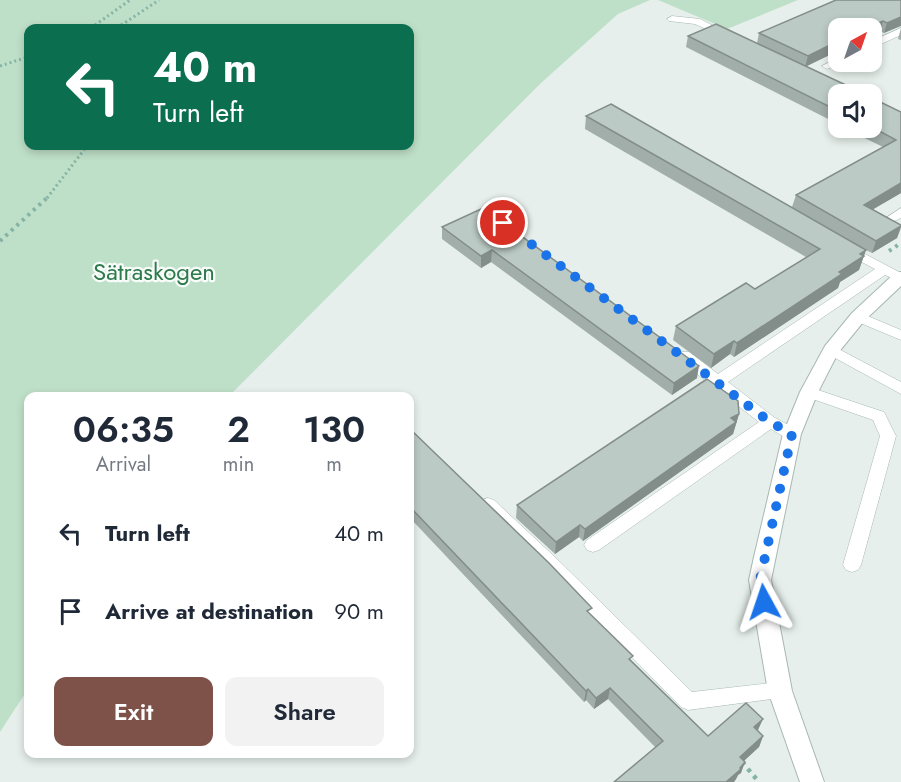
<!DOCTYPE html>
<meta charset="utf-8">
<style>
:root{--surface:#fff;--page:#f2f2f3;--text:#1f2937;--muted:#747a83;--accent:#7f5249}
body{margin:0;font-family:Jost,sans-serif;background:var(--page);color:var(--text);height:100vh;display:flex;flex-direction:column;font-size:22px;white-space:nowrap}
*{box-sizing:border-box;margin:0}
p{font-size:20px;color:var(--muted)}
.icon{flex:none;width:33px;height:33px;fill:none;stroke:currentColor;stroke-width:2;stroke-linecap:round;stroke-linejoin:round}
.map{position:relative;flex:1;overflow:hidden}
.side{position:absolute;left:24px;top:392px;width:390px;height:366px;display:flex;flex-direction:column;background:var(--surface);border-radius:12px;box-shadow:0 3px 9px #0003}
.side>*{flex:none}
.top-card{position:absolute;left:24px;top:24px;width:390px;height:126px;border-radius:12px;box-shadow:0 3px 9px #0003;background:#0b6e4f;color:#fff;overflow:hidden}
.needle{width:39px;rotate:40deg}
.fabs{position:absolute;left:828px;top:18px;display:grid;gap:12px}
.fabs a{display:grid;place-items:center;width:54px;height:54px;border-radius:12px;background:var(--surface);box-shadow:0 3px 9px #0003;font-size:30px}
.pin{position:absolute;display:grid;place-items:center;width:51px;height:51px;color:#fff;margin:-26px;border:3px solid #fff;border-radius:50%;box-shadow:0 2px 6px #0007}
.me{position:absolute;width:66px;margin:-33px;rotate:355deg;stroke-linejoin:round;filter:drop-shadow(0 0 4px #0008)}
.turn{display:flex;align-items:center;gap:21px;height:126px;padding:0 30px;font-size:27px}
.turn .icon{width:78px;height:78px;stroke-width:2.5}
.turn b{display:block;font-size:42px;line-height:51px}
.eta{display:flex;justify-content:space-evenly;align-items:center;height:102px;text-align:center}
.eta b{font-size:36px;font-weight:600;line-height:42px}
.button{display:flex;gap:12px;margin-top:auto;padding:12px 30px}
.button a{flex:1;height:69px;border-radius:12px;background:var(--accent);color:#fff;font-size:24px;font-weight:600;line-height:69px;text-align:center}
.button a+a{background:var(--page);color:var(--text)}
ul{padding:0;list-style:none}
li{display:flex;align-items:center;gap:18px;height:78px;padding:0 30px}
li div{flex:1}
li b{display:block;font-size:22px}
li em{font-style:normal}
.map>svg:first-child{display:block}
.green{fill:#bfe0c8;fill-rule:evenodd}
.lines{fill:none;stroke-linecap:round;stroke-linejoin:round}
.lane-casing{stroke:#a8b8b2;stroke-width:1}
.street-casing{stroke:#a8b8b2;stroke-width:2}
.path-far2{stroke:#86b3a5;stroke-width:3;stroke-dasharray:2 3;stroke-linecap:butt}
.path-far1{stroke:#86b3a5;stroke-width:4;stroke-dasharray:3 4.5;stroke-linecap:butt}
.path{stroke:#86b3a5;stroke-width:4.5;stroke-dasharray:4 5;stroke-linecap:butt}
.lane{fill:#fff;fill-rule:evenodd}
.street{fill:#fff;fill-rule:evenodd}
.wall{fill:#a1aea9}
.shaded-wall{fill:#838d89}
.building{fill:#bbcac4;stroke:#838d89;stroke-width:1.5}
.route{stroke:#1a73e8;stroke-width:10;stroke-dasharray:0 18}
.labels{text-anchor:middle;dominant-baseline:central;stroke-width:4.5;stroke-linejoin:round;paint-order:stroke}
.park-label{font-size:24px;fill:#2d7a4b;stroke:#f7fbf9}
</style>
<div class="map">
<svg width="901" height="782" viewBox="0 0 901 782">
<rect width="100%" height="100%" fill="#e6efeb"/>
<path class="green" d="M0,0H650L618,14L541,83L229,396H28V689L0,732ZM28,28H410V146H28Z
M658,0H798L727,29Z"/>
<g class="lines">
<defs>
<path id="lane" d="M672,16L700,19L731,35L726,38L695,24L669,21L667,19Z
M901,28V35L872,48V41Z
M838,58V62H843L842,63L827,69L822,66Z
M901,208V218L892,222L888,221L886,218Z
M846,244L901,273V282L885,275L728,382L775,418L798,430L800,434L798,438H786L771,429L599,550L593,552L587,550L584,545L587,540L759,422L679,360L677,356L679,352H689L718,374L875,269L841,251L840,248L841,245Z
M858,312L901,330V340L853,320L851,317Z
M831,345L901,382V394L826,353L824,350L826,347Z
M809,387L884,412L896,436L861,565L858,570L852,572L846,570L843,565L880,436L873,420L804,396L801,392Z
M488,498L494,500L559,561L692,692L780,682L787,685L790,691L787,697L688,710L681,707L547,571L482,510L480,505L482,500Z"/>
<path id="street" d="M901,272V286L864,321L838,353L818,392L801,434L771,580L792,691L824,782H800L768,691L749,580L754,557L783,434L800,392L825,346L852,313L895,273Z"/>
</defs>
<use href="#lane" class="lane-casing"/>
<use href="#street" class="street-casing"/>
<path class="path-far2" d="M91,28L130,0
M117,28L159,0
M0,66L28,57
M47,198L87,146"/>
<path class="path-far1" d="M0,241L49,196
M889,251L901,243"/>
<path class="path" d="M742,762L759,782"/>
<use href="#lane" class="lane"/>
<use href="#street" class="street"/>
</g>
<path class="wall" d="M901,0L884,33L880,31L872,35V28L806,66L838,94V124L686,47L688,36L757,43L759,33Z
M901,28V40L898,39Z
M901,112V193L873,209L901,225V228L897,238L872,253L866,250L859,270L840,282L838,288L734,357L730,354L711,368L673,340L676,326L755,289L806,257L585,129L586,116L792,207L796,195L883,147L844,128H872Z
M483,208L697,378L672,395L491,262L481,268L442,239V227Z
M739,414L733,434L583,541L579,537L555,554L516,518L517,505Z
M410,429L591,615L632,661L708,736L758,730L757,731L763,736L759,747L744,761L741,773L738,775L736,779L734,782H614L656,748L608,699L594,709L586,700L584,702L410,518Z"/>
<path class="shaded-wall" d="M901,17V26L884,33L887,23Z
M883,21L880,31L872,35V28H866Z
M838,41V51L805,67L808,56Z
M901,183V193L860,217L864,205Z
M901,226L897,238L872,253L876,241Z
M492,250L491,262L481,268V256Z
M866,250L859,270L840,282L838,288L734,357L737,343L839,272L860,254Z
M734,341L730,354L711,368L714,354Z
M699,366L697,378L672,395L674,383Z
M739,414L733,434L583,541L585,529L731,418Z
M580,525L579,537L555,554L556,542Z
M610,688L608,699L594,709L596,698Z
M588,689L586,700L584,702L586,691Z
M763,719L758,730L749,738L754,727Z
M763,736L759,747L736,768L740,757Z
M745,762L741,773L738,775L736,779L734,782H726Z"/>
<path class="building" d="M836,0H901V17L887,23L883,21L866,28H838V41L808,56L759,33Z
M716,24L865,94H838V111L688,36Z
M872,98L901,112V183L864,205L901,225V226L876,241L796,195L896,140L872,127Z
M611,104L866,250L860,254L864,256L839,272L842,274L737,343L734,341L714,354L676,326L746,283L755,289L820,249L586,116Z
M483,208L699,366L674,383L492,250L481,256L442,227Z
M707,379L738,401L739,414L731,418L736,422L585,529L580,525L556,542L517,505Z
M410,429L549,563L592,608L587,611L633,656L629,659L708,736L746,703L763,719L754,727L763,736L740,757L745,762L740,768L741,769L726,782H614L663,741L610,688L596,698L588,689L586,691L410,507Z"/>
<g class="lines">
<path class="route" d="M503,223L770,422L792,434L760,580L764,602"/>
</g>
<g class="labels">
<g class="park-label">
<text x="154" y="271">Sätraskogen</text>
</g>
</g>
</svg>
<div class="fabs">
<a><svg class="needle" viewBox="-14 -14 28 28"><path d="M0-13l5 13h-10z" fill="#e53935"/><path d="M0 13l5-13h-10z" fill="#747a83"/></svg></a>
<a><svg class="icon" aria-label="sound" viewBox="0 0 24 24"><path d="M4 9h4l5-4v14l-5-4H4zM17 9q2 3 0 6"/></svg></a>
</div>
<div class="pin" style="left:503px;top:223px;background:#d93025"><svg class="icon" aria-label="arrive" viewBox="0 0 24 24"><path d="M6 21V4h12l-3 4 3 4H6"/></svg></div>
<svg class="me" style="left:764px;top:602px" viewBox="-20 -20 40 40"><path d="M0-17L14 15 0 8-14 15z" fill="#1a73e8" stroke="#fff" stroke-width="4"/></svg>
<div class="top-card">
<div class="turn"><svg class="icon" aria-label="left" viewBox="0 0 24 24"><path d="M17 20v-9H6M10 6l-5 5 5 5"/></svg><div><b>40 m</b>Turn left</div></div>
</div>
<section class="side">
<div class="eta">
<div><b>06:35</b><p>Arrival</p></div>
<div><b>2</b><p>min</p></div>
<div><b>130</b><p>m</p></div>
</div>
<ul>
<li><svg class="icon" aria-label="left" viewBox="0 0 24 24"><path d="M17 20v-9H6M10 6l-5 5 5 5"/></svg><div><b>Turn left</b></div><em>40 m</em></li>
<li><svg class="icon" aria-label="arrive" viewBox="0 0 24 24"><path d="M6 21V4h12l-3 4 3 4H6"/></svg><div><b>Arrive at destination</b></div><em>90 m</em></li>
</ul>
<div class="button"><a>Exit</a><a>Share</a></div>
</section>
</div>
